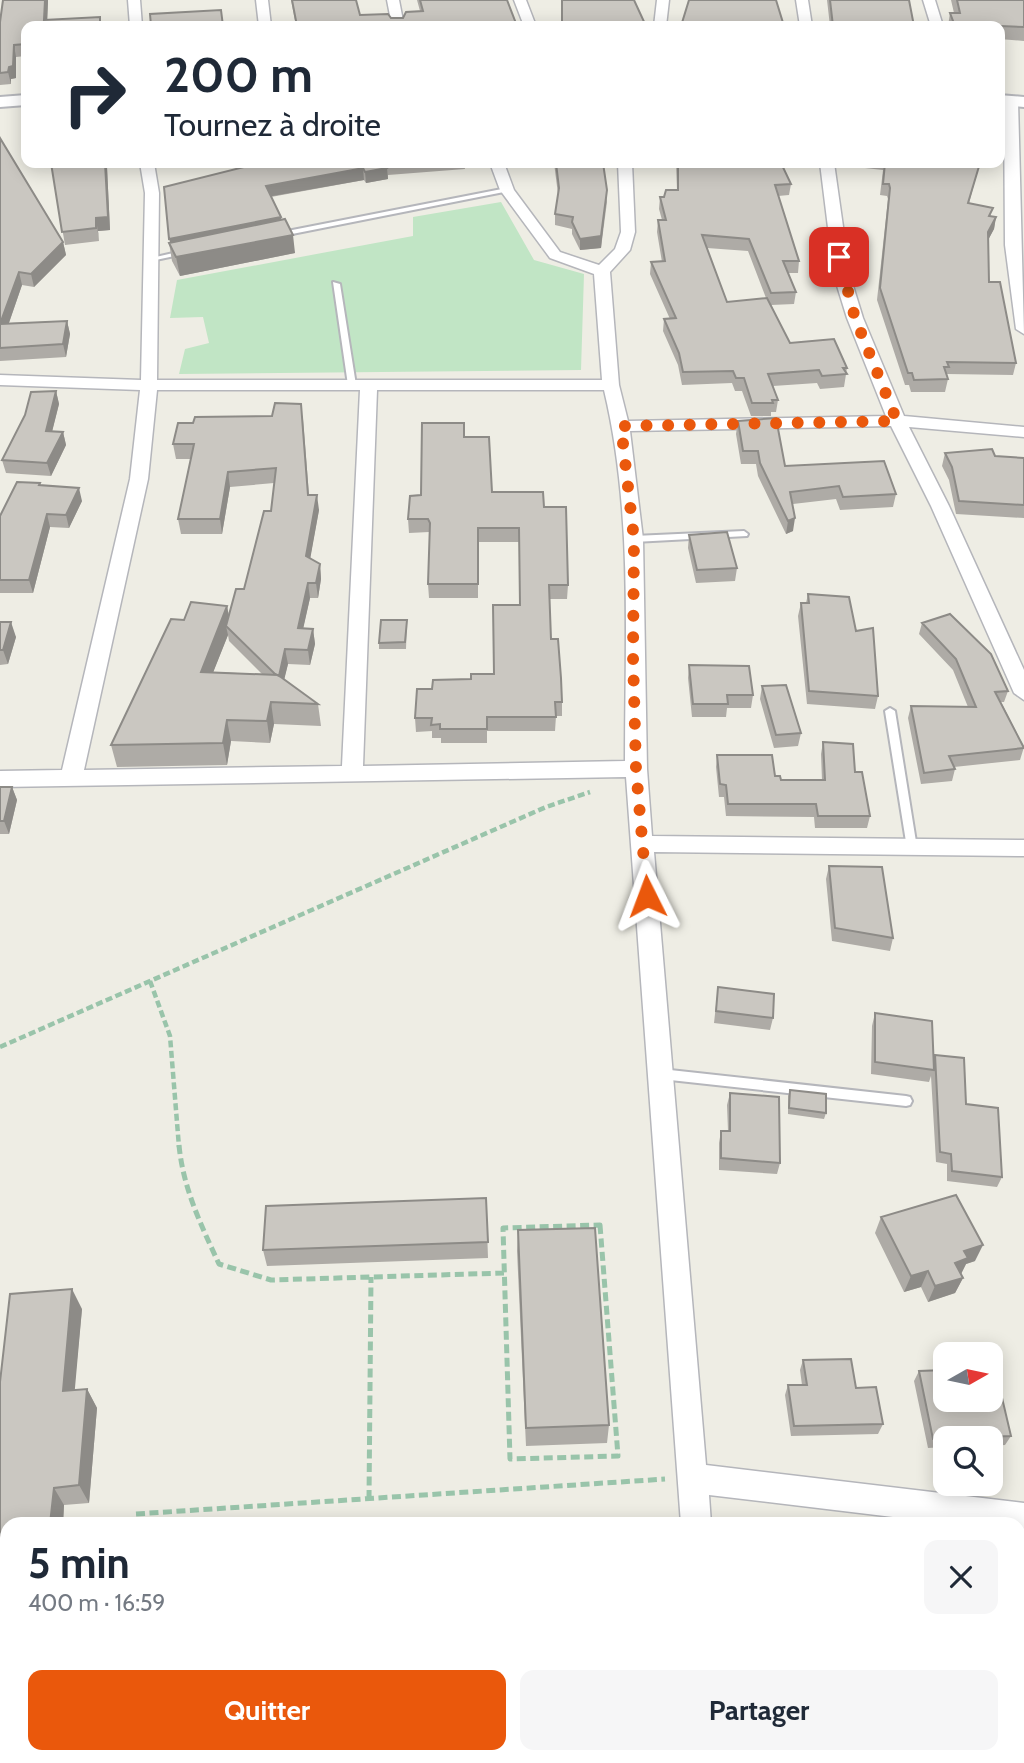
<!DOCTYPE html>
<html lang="fr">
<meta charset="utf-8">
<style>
:root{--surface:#fff;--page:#f6f6f7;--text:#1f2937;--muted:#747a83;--accent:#ea580c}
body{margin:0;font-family:Cabin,sans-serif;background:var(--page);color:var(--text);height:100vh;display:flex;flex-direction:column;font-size:26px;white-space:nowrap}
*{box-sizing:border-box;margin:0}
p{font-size:23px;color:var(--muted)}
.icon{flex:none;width:38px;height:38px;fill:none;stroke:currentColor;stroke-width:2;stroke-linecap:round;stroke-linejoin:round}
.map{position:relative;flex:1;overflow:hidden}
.details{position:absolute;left:0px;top:1517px;width:1026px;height:247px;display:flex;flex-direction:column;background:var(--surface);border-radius:21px 21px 0 0;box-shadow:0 4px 18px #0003}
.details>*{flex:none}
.top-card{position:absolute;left:21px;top:21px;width:984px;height:147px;border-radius:14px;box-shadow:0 4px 18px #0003;background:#fff;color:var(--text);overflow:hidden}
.needle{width:46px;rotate:81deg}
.controls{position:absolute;left:933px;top:1342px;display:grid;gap:14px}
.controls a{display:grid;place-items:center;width:70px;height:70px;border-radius:14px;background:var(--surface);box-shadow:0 4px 18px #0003;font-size:35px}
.pin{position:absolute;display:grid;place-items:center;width:60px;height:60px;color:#fff;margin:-30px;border-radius:14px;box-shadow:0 4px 10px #0006}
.me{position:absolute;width:77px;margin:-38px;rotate:357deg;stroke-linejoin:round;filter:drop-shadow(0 0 5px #0008)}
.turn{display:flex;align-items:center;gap:24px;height:147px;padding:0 28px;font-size:32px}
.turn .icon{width:91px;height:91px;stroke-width:2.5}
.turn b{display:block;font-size:49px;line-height:60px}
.round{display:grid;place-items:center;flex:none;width:74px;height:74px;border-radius:14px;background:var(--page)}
.summary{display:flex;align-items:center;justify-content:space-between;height:119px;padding:0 28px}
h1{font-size:42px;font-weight:700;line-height:52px}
.button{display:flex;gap:14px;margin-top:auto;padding:14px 28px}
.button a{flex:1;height:80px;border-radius:14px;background:var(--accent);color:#fff;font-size:28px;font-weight:700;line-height:80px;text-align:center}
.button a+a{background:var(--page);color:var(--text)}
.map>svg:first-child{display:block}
.green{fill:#c1e5c5}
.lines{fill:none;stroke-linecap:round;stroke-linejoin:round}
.service-casing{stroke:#b5b6bb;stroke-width:4}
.minor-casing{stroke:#b5b6bb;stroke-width:3}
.tertiary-casing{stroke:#b5b6bb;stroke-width:4}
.path-far1{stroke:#99c4aa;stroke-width:4.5;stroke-dasharray:7 3.5;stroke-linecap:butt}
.path{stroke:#99c4aa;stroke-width:5;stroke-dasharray:9 4.5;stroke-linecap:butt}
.service{fill:#fff;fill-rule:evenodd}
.minor{fill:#fff;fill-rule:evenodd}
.tertiary{fill:#fff;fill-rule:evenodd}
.wall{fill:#aeaba6;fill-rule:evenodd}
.shaded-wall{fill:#8d8b87}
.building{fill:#cac7c1;stroke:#8d8b87;stroke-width:2}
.route{stroke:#ea580c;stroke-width:12;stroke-dasharray:0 21.6}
</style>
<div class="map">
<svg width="1024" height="1763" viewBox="0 0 1024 1763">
<rect width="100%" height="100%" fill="#eeede4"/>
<path class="green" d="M501,202L534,260L584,274L581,370L179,374L185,349L209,343L203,317L170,318L177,280L413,236V217Z"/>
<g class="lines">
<defs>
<path id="service" d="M507,188L510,190L509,191L277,237L274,235L277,233Z
M182,251L186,253L184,254L151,261L147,259Z
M333,282L340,284L356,385L352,387L348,385Z
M744,531L748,534L747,536L634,542L630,539L634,536Z
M890,708L895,711L917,848L912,852L907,848L885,711Z
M661,1069L906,1096L910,1097L912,1101L910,1105L906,1106L661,1079L657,1077L655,1074L657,1071Z"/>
<path id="minor" d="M128,0H140L142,26H130Z
M256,0H268L271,26H259Z
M387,0H399L404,26H392Z
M514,0H526L536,26H524Z
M657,0H669L666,26H654Z
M796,0H808L812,26H800Z
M923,0H935L943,26H931Z
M1011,97L1018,101L1024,334L1016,329L1005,245L1004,101Z
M140,163H154L159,193L157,380H602L594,274L550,258L500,190L490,163H504L514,190L560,252L599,265L615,249L621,232L618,163H632L635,232L630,250L610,272L619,385L628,421L886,416L847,318L834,276L820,163H834L850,276L863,318L904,416L1024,427V437L909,427L949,506L1024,670V700L1014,693L931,506L891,426L630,431L643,539L647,769L652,836L1024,840V856L654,852L706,1465L1024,1503V1533H1018V1524H951L709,1495L711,1524H681L626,777L0,787V771L62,770L130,479L140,390L0,385V375L141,380L145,193ZM157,390H360L342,766L84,770L148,479ZM377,390H604C633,511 625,638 625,761L363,766Z
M690,1757H724V1763H690Z"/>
<path id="tertiary" d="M26,95V105L0,107V97Z
M999,95L1024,97V107L999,105Z"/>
</defs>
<use href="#service" class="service-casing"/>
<use href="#minor" class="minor-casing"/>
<use href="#tertiary" class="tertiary-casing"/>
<path class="path-far1" d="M150,981L170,1036L179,1147
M0,1047L546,807L590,792"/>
<path class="path" d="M179,1145C183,1188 201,1225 219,1264L271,1280L504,1273
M600,1225L618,1456L510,1459L503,1228Z
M369,1499L371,1277
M136,1514L665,1479"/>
<use href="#service" class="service"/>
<use href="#minor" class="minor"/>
<use href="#tertiary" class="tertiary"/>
</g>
<path class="wall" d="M3,0H48L47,20L100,17L102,26H26V56L16,57V78L11,79V84L0,85V22Z
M291,0H356L360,15L391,18H403L420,11L417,0H507L517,26H296Z
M827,0H909L914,26H830Z
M951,0H1024V41L999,39V26H948L950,13H954Z
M0,138L63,242L66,255L34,287L22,285L9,323L67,321L70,334L66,357L0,361Z
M51,163H128L129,165L107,167L110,230L98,231L99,241L65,245Z
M260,163H464L465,169L388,175V179L366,183L364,180L271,197L295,253L180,276L172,261L169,243Z
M554,163H603L607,202L601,248L580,250L572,234V229L555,225V214L558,194Z
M676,163H781L791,184L789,195L778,196L799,261L798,273H788L796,292L794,304L771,305L790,343L847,368L844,387L820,389L817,383L773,386L778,400L776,412H771V416H751L742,391H735L732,383L682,385L678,365L663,331L664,319H670L650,274L651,262H662L657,232L658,220H662L659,209L660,197H664L677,190ZM707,248L748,251L766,298L727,302Z
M866,163H980L969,203L991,216L996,217L994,229L989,238V282L1016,363L1013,375L947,374L948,379L945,392H911L909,385H905L877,300L888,199L887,196L880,195L883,170L865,168Z
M56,391L59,404L52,431L63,432L66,445L51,476L6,473L2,460Z
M303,419L309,495L319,510L310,558L320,564L321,579L318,598H310L303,628L313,629L315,644L310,665L288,664L284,679L318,704L321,726L274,724L270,743L231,741L227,765L117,767L111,745L184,620L227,606L229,616L244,589L271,511L274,483L230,487L222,534H181L178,519L191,459H176L173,444ZM228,635L229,641L262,674L213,672Z
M738,421L785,466L896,494L893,507L840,510L836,499L793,504V531L786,534L758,476L756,464H741L736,434Z
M464,423V437L492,492L544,507L568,585L567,599H549L551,639L562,702V716H556L555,731H487V743H441V738H432V731L416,732L415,718L432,689L494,674L520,605L519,542H478V598H429L428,584L430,534L429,532L409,533L408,519L421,495Z
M945,453L1024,458V518L956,514L949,480L942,466Z
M40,483L41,486L82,501L69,528L50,527L33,593H0V516Z
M689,535L737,568L735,581L696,583L688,548Z
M808,594L856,631L878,696L875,709L807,704L798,616L801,603H806Z
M407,620L406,649H379V643Z
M0,622L16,637L8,664L0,665Z
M922,623L1008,691L1004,702H1001L1024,747L1020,760L954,767L955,769L952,781L921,784L908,718L911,706L968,707L953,670L919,634Z
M689,665L753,695L751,708H727L726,717H692L688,678Z
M762,686L801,733L798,746L774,748L760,699Z
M823,742L855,772L870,816L867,828H815L814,817L726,816L724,797H719L716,767L717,755L775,776L781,780H822L821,754Z
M0,787H12L17,800L9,834H0Z
M829,866L893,938L890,951L832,941L826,879Z
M718,987L773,1018L770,1030L714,1023Z
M875,1013L933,1058L935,1055L966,1104L1002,1177L997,1187L947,1181V1164L936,1162L931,1076L929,1082L871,1074L872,1026Z
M790,1090L826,1113L824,1119L788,1114V1096Z
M730,1093L780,1163L777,1174L719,1170V1143L721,1131H728L727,1105Z
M486,1198L488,1258L267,1266L263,1250Z
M881,1217L975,1261L966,1264L961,1274L963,1278L955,1293L928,1302L921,1287L904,1292L875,1233Z
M518,1230L609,1425L607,1443L526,1446L517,1251Z
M82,1309L74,1390L87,1389L97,1408L89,1503L64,1505L63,1524H7V1628L0,1629V1382Z
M803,1360L856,1388L883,1424L878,1434L791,1436L785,1395L788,1385H802L800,1370Z
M919,1371L1011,1436L1005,1445L990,1446V1438H945V1447L928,1448L914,1381Z
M1024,1577V1660L1018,1599V1584Z
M972,1757L1023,1763H966Z"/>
<path class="shaded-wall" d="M45,0H48V2L47,26L44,20Z
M14,45L16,57V78L11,79V84L8,72Z
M105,163H128L129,165L107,167L110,230L98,231L99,241L96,218Z
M363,168L364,180L267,197L266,186Z
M387,168L388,179L366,183L365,172Z
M607,190L601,248L580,250V239Z
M281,217L283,229L171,245L169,239Z
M996,217L994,229L986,244L988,232Z
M293,235L295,253L180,276L176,257Z
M63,242L66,255L34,287L31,274Z
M19,272L22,285L4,337L0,324Z
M67,321L70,334L66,357L63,344Z
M56,391L59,404L49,444L46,431Z
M63,432L66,445L51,476L47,463Z
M228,472L230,487L222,534L220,519Z
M79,488L82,501L69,528L66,515Z
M317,495L319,510L308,571L306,556Z
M47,514L50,527L33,593L29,580Z
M795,518L793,531L786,534L788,521Z
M320,564L321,579L318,598L316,583Z
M308,583L310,598L300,643L298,628Z
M227,606L231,628L226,626L228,635L205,693L201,672Z
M11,622L16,637L8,664L3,650Z
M313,629L315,644L310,665L308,650Z
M285,649L288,664L281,693L279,678Z
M271,702L274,724L270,743L267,721Z
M227,720L231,741L227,765L223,743Z
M12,787L17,800L9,834L4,821Z
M983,1245L975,1261L966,1264L961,1274L955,1263L964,1251Z
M928,1271L921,1287L904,1292L911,1276Z
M963,1278L955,1293L928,1302L935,1286Z
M72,1289L82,1309L73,1410L63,1391Z
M87,1389L97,1408L89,1503L79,1485Z
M54,1488L64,1505L63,1524H50Z
M376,1757H380L379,1763H376Z"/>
<path class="building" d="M3,0H45L44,20L100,17V26H26V44L14,45L13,66L9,67L8,72L0,73V22Z
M292,0H356L360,15L388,14L391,18H403L406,12L423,11L420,0H507L517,26H297Z
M562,0H634L646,26H562Z
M689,0H776L784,26H681Z
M830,0H909L914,26H833Z
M957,0H1024V27L978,25V26H955L950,13H960Z
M221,10L223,26H151L150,14Z
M0,138L63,242L31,274L19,272L0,324L67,321L63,344L0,348Z
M51,163H105L108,217L96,218V228L62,232Z
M260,163H400L385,164L387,168L365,172L363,168L266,186L281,217L169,239L164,187Z
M556,163H603L607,190L601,236L580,239L572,222L573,217L555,214L559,188Z
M678,163H781L791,184L775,185L799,261H783L796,292L771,293L749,239L702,235L727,302L767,298L790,343L834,339L847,368H843L847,374L822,376L819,370L768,374L778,400H772L773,403H752L744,378H736L733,371L683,372L679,353L664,319L676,318L651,262L665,261L658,220H666L660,197H664L666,190H678Z
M885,163H980L968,203L993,208L989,216L996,217L988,232L989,282H1000L1016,363L947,362L949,367H944L948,379L914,380L912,373H908L880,288L890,188L889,184H883Z
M285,219L293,235L176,257L169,243Z
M56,391L46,431L63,432L47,463L2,460L25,415L31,392Z
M275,403L301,404L308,495H317L306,556L320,564L316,583H308L298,628L313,629L308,650L285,649L279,676L275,674L226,626L236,589H244L264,511H271L276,468L228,472L220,519H178L194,444H173L178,423H193L195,417L272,416Z
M776,418L785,466L884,461L896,494L843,497L839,486L790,492L795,518L788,521L760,463L758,451H743L738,421Z
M422,423H464V437H489L492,492H543L544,507H566L568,585H549L551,639H558L561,678L562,702H555L556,717H487V729H440V724L431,725L432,718H415L417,689H432L433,680L471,679V674H494L493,605H520L519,528H478V584H428L430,523L428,519H408L410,496L421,495Z
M992,449L995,456L1024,458V505L959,501L952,467L945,453Z
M17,482L40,483L39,485L79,488L66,515L47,514L29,580H0V516Z
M727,532L737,568L697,570L689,535Z
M808,594L849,597L856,631L873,628L878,696L809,691L801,603H809Z
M191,602L227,606L201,672L278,675L318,704L271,702L267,721L227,720L223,743L111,745L171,619L184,620Z
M950,614L991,654L1008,691L995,692L1024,748L949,756L955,769L924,773L911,706L976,707L956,659L922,623Z
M381,620H407L405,642L379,643Z
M0,622H11L3,650H0Z
M689,665L749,666L753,695H727L728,704H693Z
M786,685L801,733L776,735L762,686Z
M823,742L853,744L855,772H862L870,816H818L816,804H728L726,785L720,784L717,755H772L775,776H780L781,780H825Z
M0,787H12L4,821H0Z
M829,866L882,867L893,938L835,928Z
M718,987L774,994L773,1018L716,1011Z
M875,1013L932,1021L934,1070L875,1062Z
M935,1055L964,1058L966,1104L998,1108L1002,1177L952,1171L951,1154L940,1152Z
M790,1090L826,1094V1113L789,1108Z
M730,1093L779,1097L780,1163L721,1158V1131H730Z
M956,1195L983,1245L964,1251L968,1258L955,1263L963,1278L935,1286L928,1271L911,1276L881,1217Z
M486,1198L488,1242L263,1250L266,1206Z
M595,1228L609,1425L526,1428L518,1230Z
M72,1289L63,1391L87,1389L79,1485L54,1488L50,1524H7V1612L0,1613V1382L10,1294Z
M851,1359L856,1388L876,1387L883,1424L794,1426L788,1385H807L803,1360Z
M995,1368L1011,1436L933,1439L919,1371L945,1370V1400H990V1369Z
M287,1757H376V1763H286Z
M972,1757H976L1023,1763H973Z"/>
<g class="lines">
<path class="route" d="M647,896L636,769L633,656L634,539L621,426L897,421L855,318L839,257"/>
</g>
</svg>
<div class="controls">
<a><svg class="needle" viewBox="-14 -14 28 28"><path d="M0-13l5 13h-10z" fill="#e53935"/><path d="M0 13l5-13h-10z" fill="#747a83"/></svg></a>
<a><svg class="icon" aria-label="search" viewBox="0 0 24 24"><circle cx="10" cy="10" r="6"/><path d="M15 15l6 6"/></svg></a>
</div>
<div class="pin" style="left:839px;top:257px;background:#d93025"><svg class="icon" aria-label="arrive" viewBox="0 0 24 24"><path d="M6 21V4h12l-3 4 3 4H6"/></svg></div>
<svg class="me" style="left:647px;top:896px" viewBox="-20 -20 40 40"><path d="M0-17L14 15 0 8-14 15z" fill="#ea580c" stroke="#fff" stroke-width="4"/></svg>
<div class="top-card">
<div class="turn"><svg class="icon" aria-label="right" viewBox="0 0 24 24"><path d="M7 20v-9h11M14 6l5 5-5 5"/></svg><div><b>200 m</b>Tournez à droite</div></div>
</div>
<section class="details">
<div class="summary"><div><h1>5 min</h1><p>400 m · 16:59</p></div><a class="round"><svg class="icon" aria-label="close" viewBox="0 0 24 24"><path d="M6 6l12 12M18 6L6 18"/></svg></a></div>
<div class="button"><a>Quitter</a><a>Partager</a></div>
</section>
</div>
